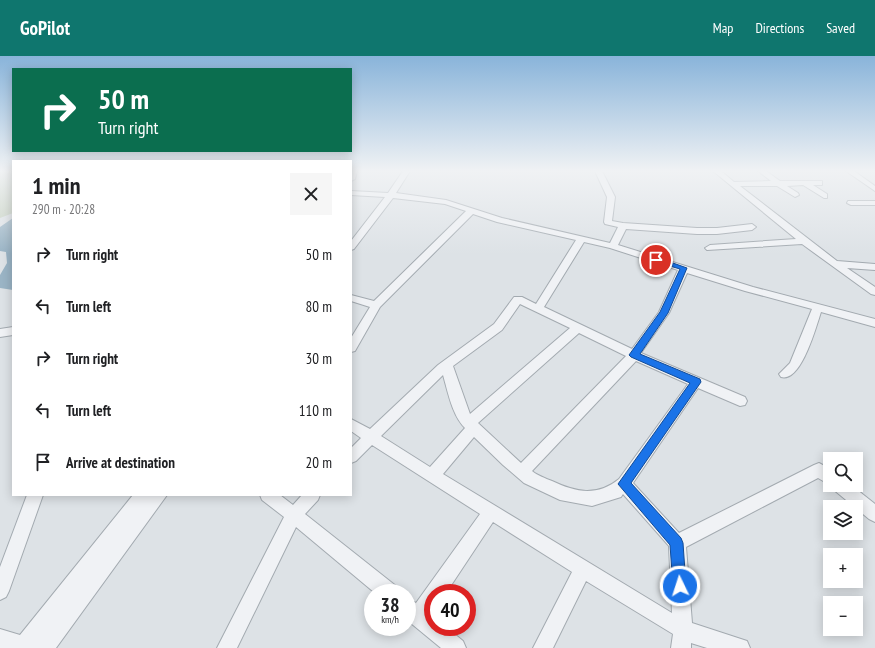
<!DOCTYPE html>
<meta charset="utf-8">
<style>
:root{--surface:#fff;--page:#f6f6f6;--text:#202124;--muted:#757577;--accent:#0f766e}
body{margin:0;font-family:"PT Sans Narrow",sans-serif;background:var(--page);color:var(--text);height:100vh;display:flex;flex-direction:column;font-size:15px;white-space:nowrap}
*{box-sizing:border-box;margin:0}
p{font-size:13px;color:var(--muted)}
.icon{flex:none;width:22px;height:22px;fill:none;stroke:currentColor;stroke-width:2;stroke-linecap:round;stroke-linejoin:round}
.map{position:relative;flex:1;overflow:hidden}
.details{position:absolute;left:12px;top:104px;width:340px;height:336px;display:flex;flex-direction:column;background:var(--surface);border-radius:0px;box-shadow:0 2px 10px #0003}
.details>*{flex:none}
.top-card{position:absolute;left:12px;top:12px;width:340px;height:84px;border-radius:0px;box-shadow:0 2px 10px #0003;background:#0b6e4f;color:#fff;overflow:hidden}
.controls{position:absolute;left:823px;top:396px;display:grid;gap:8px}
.controls a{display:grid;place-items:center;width:40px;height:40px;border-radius:0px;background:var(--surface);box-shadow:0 2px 10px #0003;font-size:20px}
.speed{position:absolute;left:364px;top:528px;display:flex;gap:8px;font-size:20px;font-weight:700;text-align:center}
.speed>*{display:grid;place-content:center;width:52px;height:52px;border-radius:50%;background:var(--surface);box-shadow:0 2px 10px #0003;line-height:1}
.speed small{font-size:10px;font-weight:400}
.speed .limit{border:6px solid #d22;background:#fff;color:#111}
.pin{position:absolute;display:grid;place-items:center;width:34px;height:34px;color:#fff;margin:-17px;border:2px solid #fff;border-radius:50%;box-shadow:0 1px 4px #0007}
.me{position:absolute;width:44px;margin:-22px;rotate:356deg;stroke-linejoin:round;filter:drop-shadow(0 0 3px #0008)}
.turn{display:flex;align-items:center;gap:14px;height:84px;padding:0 20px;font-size:18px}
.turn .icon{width:52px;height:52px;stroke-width:2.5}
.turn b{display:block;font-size:28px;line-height:34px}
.round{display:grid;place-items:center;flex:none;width:42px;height:42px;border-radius:0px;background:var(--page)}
.summary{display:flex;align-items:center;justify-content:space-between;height:68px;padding:0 20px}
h1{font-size:24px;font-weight:600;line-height:30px}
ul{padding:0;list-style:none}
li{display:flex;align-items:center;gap:12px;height:52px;padding:0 20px}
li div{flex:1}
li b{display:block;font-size:15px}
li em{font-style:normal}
header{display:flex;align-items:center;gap:24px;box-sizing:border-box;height:56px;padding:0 20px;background:var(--accent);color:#fff}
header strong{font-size:19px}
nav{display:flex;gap:22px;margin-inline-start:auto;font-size:14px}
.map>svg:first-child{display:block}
.green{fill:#c5d0bf}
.water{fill:#9ab4c5}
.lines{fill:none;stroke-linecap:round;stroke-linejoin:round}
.minor-casing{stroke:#a3aab0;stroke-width:2}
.minor{fill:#f0f2f5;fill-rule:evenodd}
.route{fill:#1a73e8;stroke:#114b97}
</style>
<header>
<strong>GoPilot</strong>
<nav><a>Map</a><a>Directions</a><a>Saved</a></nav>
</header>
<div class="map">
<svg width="875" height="592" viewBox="0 0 875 592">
<rect width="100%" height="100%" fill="#dde2e6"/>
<path class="green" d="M0,115H13V157L0,162Z"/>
<path class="water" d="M13,162V234L0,232V219L7,207L6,196L0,195V171Z"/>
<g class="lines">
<defs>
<path id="minor" d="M351,115H357L355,123L351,125Z
M403,115H410L396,137L446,144L502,162L610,187L618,171L605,168L604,166L607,141L595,115H602L615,141L612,165L623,167L697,172H717L752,168L756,171L752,174L717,178H697L626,173L618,189L753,231L875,263V271L821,256C816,271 801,327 781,321L779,318L790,307L812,253L745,235L687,217L669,257L641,297L745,341L747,345L745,349L740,350L698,332L633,427L679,477L814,409L819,407L830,413V429L818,422L686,491L692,567L747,585L750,592H707L691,587V592H671L673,578L586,525L553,592H533L572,516L493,466L446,537H433V556L431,559L433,561V571H446L463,585L466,592H441L407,564V543L416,547L480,458L372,389L356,405L351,407V392L361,382L351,375V363L370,373L438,309L494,268L514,241H522L536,248L576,184L497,166L473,158L380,251L355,295L351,296V282L370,251L351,245V239L374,245L466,155L445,148L393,142L354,193L351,194V185L385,141L351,139V135L388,137ZM584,186L610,192L678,214L659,256L632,293L544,251ZM520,248L570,272L470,358L453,310L502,274ZM579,277L626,300L521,407L478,367ZM636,305L688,328L619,423C597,441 575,436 552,425C545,422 538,420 532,415ZM443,319C448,336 452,359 465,372L430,411L381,380ZM474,381L503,409L524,427L560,444L592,450L621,441L623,438L669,490L672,557L443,418Z
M713,115H721L734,126L771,125L758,115H766L780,125H822V129H813L827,138V142H824L803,129L787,130L798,137L799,139L795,141L777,130H740L837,205L875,208V214L847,212L875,231V239L871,238L802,188L707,194L705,192L710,189L796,183Z
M846,115H854L875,130V135Z
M848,145H875V149H851L847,147Z
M13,271V279L0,281V273Z
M831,429H851L875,448V466L869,463L834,434Z
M27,439H43L9,535L6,541L0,544V511Z
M133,439H167L56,592H0V573L20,579Z
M260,439H280L293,449L302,439H320L318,444L305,458L396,530L398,537H375L296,471L237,592H217L284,461L262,444Z"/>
</defs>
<use href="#minor" class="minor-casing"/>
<use href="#minor" class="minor"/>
</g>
<linearGradient id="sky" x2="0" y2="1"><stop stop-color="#89b4da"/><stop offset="0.58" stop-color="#f0f2f4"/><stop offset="1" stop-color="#f0f2f4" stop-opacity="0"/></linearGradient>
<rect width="875" height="198" fill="url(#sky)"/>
<path class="route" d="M656,201L687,212L668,257L640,298L700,323L701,326L631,427L681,482L683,487L686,530L684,535L680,537L675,535L673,530L670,489L618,428L690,327L631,301L629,299L660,256L680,213L653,205V202Z"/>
</svg>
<div class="controls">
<a><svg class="icon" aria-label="search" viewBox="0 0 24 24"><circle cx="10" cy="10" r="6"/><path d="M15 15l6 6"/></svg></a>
<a><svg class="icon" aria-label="layers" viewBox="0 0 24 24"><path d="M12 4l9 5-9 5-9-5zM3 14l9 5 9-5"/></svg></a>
<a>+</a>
<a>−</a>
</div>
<div class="speed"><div>38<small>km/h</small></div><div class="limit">40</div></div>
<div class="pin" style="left:656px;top:204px;background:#d93025"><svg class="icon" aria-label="arrive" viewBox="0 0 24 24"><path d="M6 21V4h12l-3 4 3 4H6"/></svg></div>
<svg class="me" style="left:680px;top:530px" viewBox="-20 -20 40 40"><circle r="17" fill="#1a73e8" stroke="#fff" stroke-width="3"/><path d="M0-11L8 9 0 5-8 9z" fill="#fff"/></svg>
<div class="top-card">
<div class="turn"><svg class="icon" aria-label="right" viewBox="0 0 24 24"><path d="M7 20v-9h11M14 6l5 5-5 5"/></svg><div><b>50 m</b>Turn right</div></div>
</div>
<section class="details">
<div class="summary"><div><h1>1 min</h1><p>290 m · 20:28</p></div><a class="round"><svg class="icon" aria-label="close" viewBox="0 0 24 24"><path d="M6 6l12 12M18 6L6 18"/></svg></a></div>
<ul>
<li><svg class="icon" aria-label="right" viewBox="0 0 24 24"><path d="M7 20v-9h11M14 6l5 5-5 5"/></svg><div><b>Turn right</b></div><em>50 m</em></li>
<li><svg class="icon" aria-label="left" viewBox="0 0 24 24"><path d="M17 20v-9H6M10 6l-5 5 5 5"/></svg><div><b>Turn left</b></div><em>80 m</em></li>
<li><svg class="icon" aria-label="right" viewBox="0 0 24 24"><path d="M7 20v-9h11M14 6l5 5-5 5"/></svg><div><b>Turn right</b></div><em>30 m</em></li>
<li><svg class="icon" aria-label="left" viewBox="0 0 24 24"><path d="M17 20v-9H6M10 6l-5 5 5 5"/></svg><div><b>Turn left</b></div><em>110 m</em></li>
<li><svg class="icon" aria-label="arrive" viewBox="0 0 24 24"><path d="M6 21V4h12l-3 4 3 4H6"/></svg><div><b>Arrive at destination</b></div><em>20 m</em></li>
</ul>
</section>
</div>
